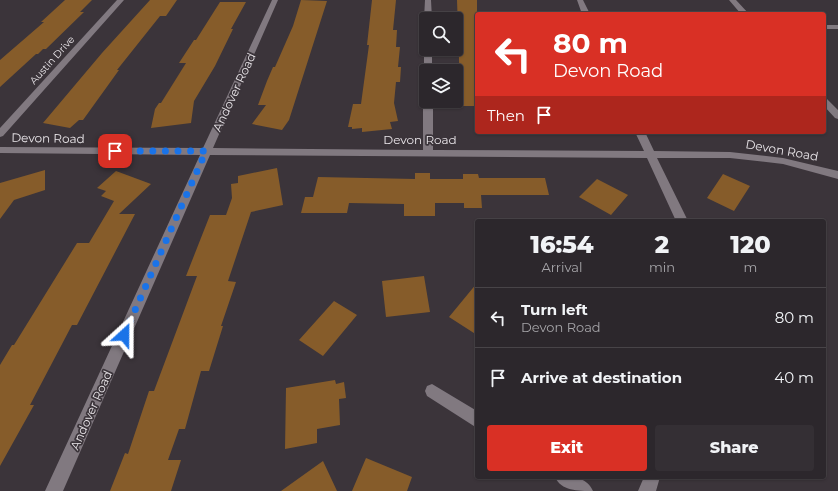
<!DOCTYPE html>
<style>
:root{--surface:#2c272c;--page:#342f34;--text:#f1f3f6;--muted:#a6a5a9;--line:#484448;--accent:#d93025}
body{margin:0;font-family:Montserrat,sans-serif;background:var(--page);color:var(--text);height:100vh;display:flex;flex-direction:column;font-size:15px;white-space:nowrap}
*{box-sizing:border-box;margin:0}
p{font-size:13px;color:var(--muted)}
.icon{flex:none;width:22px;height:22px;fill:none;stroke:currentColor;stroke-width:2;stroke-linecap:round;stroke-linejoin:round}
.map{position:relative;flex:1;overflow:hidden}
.sheet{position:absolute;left:475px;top:219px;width:351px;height:260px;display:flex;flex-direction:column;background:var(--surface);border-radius:4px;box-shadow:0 1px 3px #0004,0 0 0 1px var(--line)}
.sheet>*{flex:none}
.guide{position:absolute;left:475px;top:12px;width:351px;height:122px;border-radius:4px;box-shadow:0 1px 3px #0004,0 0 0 1px var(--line);background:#d93025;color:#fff;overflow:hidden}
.buttons{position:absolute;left:419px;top:12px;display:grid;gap:8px}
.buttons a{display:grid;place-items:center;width:44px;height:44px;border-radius:4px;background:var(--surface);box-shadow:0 1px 3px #0004,0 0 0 1px var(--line);font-size:20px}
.pin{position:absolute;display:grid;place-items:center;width:34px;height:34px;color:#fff;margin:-17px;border-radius:8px;box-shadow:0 2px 6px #0006}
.me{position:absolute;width:44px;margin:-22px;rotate:24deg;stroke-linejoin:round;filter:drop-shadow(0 0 3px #0008)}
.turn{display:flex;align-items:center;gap:14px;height:84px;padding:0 12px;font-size:18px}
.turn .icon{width:52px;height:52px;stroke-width:2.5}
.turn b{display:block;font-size:28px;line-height:34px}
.then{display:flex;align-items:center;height:38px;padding:0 12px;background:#0003;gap:8px;font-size:15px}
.eta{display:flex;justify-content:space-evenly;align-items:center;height:68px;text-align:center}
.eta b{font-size:24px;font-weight:800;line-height:28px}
.primary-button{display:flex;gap:8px;margin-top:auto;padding:8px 12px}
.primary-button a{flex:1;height:46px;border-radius:4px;background:var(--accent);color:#fff;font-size:16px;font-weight:800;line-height:46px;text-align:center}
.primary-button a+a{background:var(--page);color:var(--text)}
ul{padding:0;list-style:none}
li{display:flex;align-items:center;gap:12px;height:60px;padding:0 12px;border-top:1px solid var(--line)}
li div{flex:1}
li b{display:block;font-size:15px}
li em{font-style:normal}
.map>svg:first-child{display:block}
.building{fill:#865c2a}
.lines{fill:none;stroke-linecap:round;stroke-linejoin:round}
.minor{fill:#817980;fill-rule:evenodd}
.route{stroke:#1a73e8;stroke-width:7;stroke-dasharray:0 12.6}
.labels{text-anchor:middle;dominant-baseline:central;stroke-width:3.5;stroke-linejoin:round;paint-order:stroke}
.far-street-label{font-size:10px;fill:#e9e5e9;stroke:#3b343a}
.street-label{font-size:12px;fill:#e9e5e9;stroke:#3b343a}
</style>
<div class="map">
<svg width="838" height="491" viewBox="0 0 838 491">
<rect width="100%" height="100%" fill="#3b343a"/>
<path class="building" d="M65,0H92L80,12H84L46,49H43L38,54H36L0,87V60L44,22H41Z
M150,0H177L166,16H160L117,70H119L83,120H79L70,128L43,123L102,53Z
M301,0L327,1L289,120L282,130L252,124L266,105H258L267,81L273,67H275L293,26Z
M372,0H396L393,30H397L396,47H400L398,67H401L400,82H396L394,103L398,121L390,122L392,129L362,132V128L352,129V127H348L353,104H361L369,45H367Z
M457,0H477V106H458L457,89H460Z
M220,2H246L231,29H233L215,66L194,101L191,123L151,128L155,109L159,103H161L186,63H179L194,40H196Z
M277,168L283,205L251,212L228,281L236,282L221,326H223L209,371H201L185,429H179L168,460H181L171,491H110L125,453L128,454L149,391H154L197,276H186L210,215H226L232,198L231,184L238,183V176Z
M45,170V190L14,200L0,219V183Z
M116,171L151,184L119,214H135L77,325H72L30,405H34L0,466V365L12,345H14L77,243H89L114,201L101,196L106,191L97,188Z
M415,173H430V179H463V174H478L479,178H545L549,195H481L482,208H464V203H435V216H404V204L349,203L347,213H301L305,197H313L318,177L415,179Z
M723,174L750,186L734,211L707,198Z
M597,179L628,195L611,215L579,197Z
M424,276L430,312L386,317L382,281Z
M477,283V335L449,317Z
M334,301L357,315L323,356L299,340Z
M335,380L336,384L344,382L346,398L339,399L340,425L317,429V443L285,449L286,388Z
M366,458L412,477L407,491H352Z
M323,461L337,491H281Z"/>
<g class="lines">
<path class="minor" d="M117,0H124L3,136L0,137V128Z
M272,0H278L213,148L423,150V101L426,99V101H433V150L644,151L635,132H645L654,151L730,152L783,158L838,171V179L783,164L730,158H657L688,221H676L647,158L210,155L63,491H45L200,155L0,153V147L203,148Z
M425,0H431L432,19H426V21L424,19Z
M577,0H583L590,14H582Z
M729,0H736L749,14H741Z
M824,25H838V29H824Z
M426,47V49H432V71H426V73L424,71V49Z
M824,98L827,99L838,110V119L835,118L824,106Z
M432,384L477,411V428L427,396L425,391L427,386Z
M555,477C570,477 586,475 593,491C578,491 561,491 555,477Z
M644,477H660L656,491H638Z"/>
</g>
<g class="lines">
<path class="route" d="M115,151H206L124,335"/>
</g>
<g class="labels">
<g class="far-street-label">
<text transform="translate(52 60) rotate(-48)">Austin Drive</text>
</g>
<g class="street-label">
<text transform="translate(234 92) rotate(-65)">Andover Road</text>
<text transform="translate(48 138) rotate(1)">Devon Road</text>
<text x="420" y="139">Devon Road</text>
<text transform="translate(782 150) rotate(10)">Devon Road</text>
<text transform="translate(91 410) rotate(-66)">Andover Road</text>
</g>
</g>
</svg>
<div class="buttons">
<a><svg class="icon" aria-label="search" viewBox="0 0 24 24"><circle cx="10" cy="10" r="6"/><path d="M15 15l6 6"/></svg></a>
<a><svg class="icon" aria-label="layers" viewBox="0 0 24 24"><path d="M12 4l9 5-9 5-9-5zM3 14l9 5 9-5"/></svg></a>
</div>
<div class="pin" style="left:115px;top:151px;background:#d93025"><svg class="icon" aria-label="arrive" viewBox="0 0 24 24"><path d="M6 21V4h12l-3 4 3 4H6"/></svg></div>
<svg class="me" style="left:124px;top:335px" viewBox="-20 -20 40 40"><path d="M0-17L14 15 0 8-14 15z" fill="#1a73e8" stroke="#fff" stroke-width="4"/></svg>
<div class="guide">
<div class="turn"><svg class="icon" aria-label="left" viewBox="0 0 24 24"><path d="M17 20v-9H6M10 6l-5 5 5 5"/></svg><div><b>80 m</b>Devon Road</div></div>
<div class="then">Then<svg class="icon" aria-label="arrive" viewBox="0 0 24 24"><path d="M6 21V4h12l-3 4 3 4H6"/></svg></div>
</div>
<section class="sheet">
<div class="eta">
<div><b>16:54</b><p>Arrival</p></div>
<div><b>2</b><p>min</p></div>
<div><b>120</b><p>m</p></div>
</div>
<ul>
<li><svg class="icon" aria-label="left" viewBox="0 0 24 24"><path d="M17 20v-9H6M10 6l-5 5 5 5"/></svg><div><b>Turn left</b><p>Devon Road</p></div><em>80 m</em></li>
<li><svg class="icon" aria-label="arrive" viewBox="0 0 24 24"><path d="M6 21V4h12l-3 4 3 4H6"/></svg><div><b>Arrive at destination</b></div><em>40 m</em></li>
</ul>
<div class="primary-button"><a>Exit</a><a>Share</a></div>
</section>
</div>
